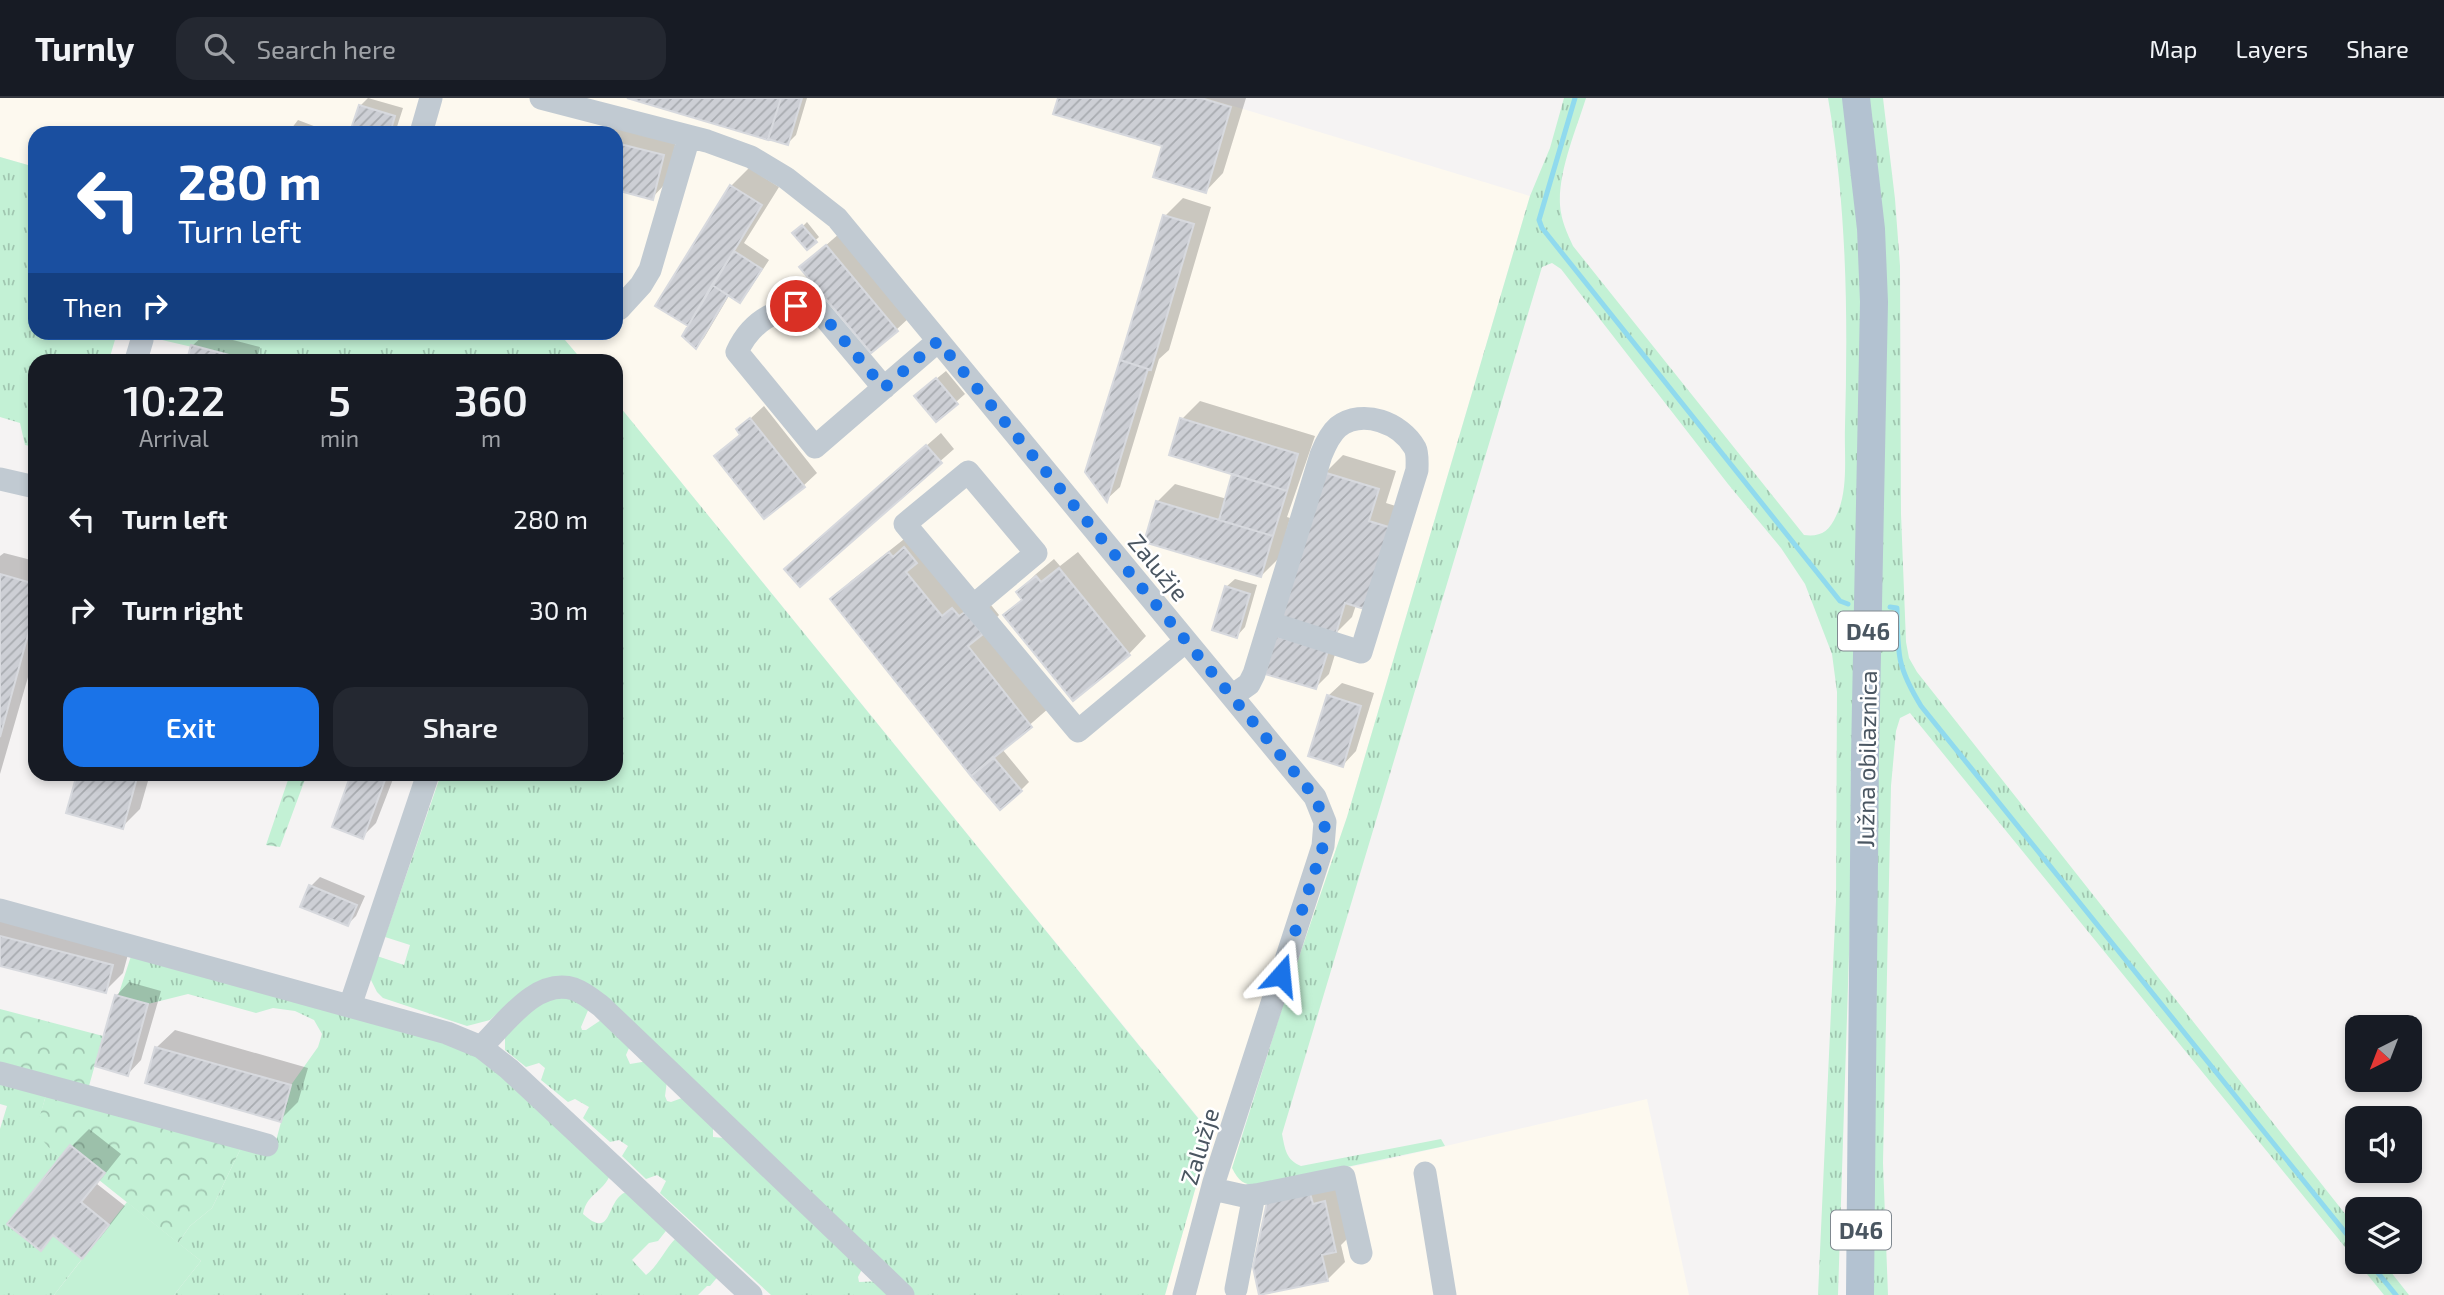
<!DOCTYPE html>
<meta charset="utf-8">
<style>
:root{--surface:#171b24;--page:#242831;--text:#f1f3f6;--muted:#9ea1a6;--line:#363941;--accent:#1a73e8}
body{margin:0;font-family:"Exo 2",sans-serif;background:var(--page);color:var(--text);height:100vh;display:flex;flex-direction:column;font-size:26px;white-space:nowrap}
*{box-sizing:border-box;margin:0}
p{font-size:23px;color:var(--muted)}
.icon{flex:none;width:38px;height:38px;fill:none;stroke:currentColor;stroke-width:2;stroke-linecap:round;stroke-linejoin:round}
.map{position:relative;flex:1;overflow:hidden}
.details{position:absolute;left:28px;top:256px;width:595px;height:427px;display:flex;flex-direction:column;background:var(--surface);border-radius:21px;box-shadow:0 4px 10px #0003}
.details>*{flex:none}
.top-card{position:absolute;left:28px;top:28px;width:595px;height:214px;border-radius:21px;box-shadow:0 4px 10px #0003;background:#1a4fa0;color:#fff;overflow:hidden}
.needle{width:46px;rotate:222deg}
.controls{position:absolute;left:2345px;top:917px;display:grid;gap:14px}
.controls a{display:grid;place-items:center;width:77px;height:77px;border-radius:14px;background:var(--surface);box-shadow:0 4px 10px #0003;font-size:35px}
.pin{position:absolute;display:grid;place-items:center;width:60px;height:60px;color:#fff;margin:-30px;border:4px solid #fff;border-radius:50%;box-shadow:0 2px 7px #0007}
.me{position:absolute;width:77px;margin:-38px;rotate:18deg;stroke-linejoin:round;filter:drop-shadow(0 0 5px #0008)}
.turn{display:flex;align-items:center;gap:24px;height:147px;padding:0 35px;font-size:32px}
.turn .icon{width:91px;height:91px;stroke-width:2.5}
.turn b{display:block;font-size:49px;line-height:60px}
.then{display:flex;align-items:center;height:66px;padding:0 35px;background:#0003;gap:14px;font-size:26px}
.eta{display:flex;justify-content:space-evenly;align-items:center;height:119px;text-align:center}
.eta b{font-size:42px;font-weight:600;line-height:49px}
.cta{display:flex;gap:14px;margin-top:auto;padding:14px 35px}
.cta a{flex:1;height:80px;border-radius:21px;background:var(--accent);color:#fff;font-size:28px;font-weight:600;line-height:80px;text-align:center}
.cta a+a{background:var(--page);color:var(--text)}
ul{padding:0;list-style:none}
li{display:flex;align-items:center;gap:21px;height:91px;padding:0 35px}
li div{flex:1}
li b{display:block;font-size:26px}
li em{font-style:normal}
header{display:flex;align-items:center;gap:42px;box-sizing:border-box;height:98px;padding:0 35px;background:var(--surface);border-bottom:2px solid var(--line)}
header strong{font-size:33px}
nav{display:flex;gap:38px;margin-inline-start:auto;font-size:24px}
.search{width:490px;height:63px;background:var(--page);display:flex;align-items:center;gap:18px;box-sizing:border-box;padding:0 24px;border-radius:21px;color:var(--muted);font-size:26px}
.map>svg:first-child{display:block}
.commercial{fill:#fdf9ef}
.grass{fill:url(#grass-tufts)}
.forest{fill:url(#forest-crowns)}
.pitch{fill:#c3f1d5}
.shadow{fill:#0003}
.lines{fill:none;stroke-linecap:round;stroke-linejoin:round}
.stream{stroke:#90daee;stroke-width:5}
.building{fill:url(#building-hatch);stroke:#d7d9de;stroke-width:2}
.minor{stroke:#c1cad2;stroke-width:23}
.major{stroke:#b3c2d1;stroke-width:28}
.route{stroke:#1a73e8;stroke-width:12;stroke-dasharray:0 21.6}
.labels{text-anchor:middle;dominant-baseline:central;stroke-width:5;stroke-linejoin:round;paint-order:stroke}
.shield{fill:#fff;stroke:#808990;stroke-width:2}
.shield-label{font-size:23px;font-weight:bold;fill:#4a5661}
.street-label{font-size:24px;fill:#4a5661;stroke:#fff}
</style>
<header>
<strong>Turnly</strong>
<div class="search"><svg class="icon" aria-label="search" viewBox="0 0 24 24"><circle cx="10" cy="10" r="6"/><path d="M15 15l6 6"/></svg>Search here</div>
<nav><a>Map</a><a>Layers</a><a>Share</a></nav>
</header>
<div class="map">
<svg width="2444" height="1197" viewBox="0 0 2444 1197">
<defs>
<pattern id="grass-tufts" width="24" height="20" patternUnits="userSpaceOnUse" patternTransform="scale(1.75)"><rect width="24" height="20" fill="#c3f1d5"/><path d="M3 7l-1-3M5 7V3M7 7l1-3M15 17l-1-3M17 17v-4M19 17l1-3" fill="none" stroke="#a0c6b0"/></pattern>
<pattern id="forest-crowns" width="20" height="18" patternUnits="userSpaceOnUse" patternTransform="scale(1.75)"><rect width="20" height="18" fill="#c3f1d5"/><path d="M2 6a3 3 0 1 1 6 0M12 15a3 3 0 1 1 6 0" fill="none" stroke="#a0c6b0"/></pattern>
<pattern id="building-hatch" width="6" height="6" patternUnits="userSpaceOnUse" patternTransform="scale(1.75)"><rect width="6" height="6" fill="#cdcfd5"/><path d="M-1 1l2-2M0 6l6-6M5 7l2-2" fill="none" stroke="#a8abb0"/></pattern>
</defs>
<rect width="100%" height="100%" fill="#f5f3f3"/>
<path class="commercial" d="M0,0H1207L1530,98L1347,719L1246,1020L1233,1070L1272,1085L1390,1061L1647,1001L1689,1197H1165L1211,1035L616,304V262H582L559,235L616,234V35H35V69L0,59Z"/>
<path class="grass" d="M1564,0H1586C1576,32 1558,74 1560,107C1561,122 1567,135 1573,148L1804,437C1820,439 1829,434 1836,418C1849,393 1844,356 1845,329C1848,219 1847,109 1828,0H1843L1853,73L1861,180L1862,454L1838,1197H1818L1836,803L1837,594L1832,556L1805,486L1781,450L1728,386L1561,171L1552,165L1542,169L1282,1036C1285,1051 1286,1062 1301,1068L1441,1041L1445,1048L1272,1085C1252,1087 1242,1091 1232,1070L1288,891L1347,719L1530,98L1550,50Z
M1865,0H1883L1895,101L1900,168L1901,416L1906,544L1909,560L1917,574L2357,1131V1164H2383L2409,1197H2384L1910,615L1900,620L1896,633L1891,688L1883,1065L1888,1197H1874Z
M0,59L35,69V234L117,235L109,262H35V349L25,347L20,325L0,319Z
M132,235H559L582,262H248Z
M616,304L1211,1036L1165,1197H913L586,889L502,911L490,922L467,928L383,900L377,894L370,880L377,858L404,867L410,847L385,839L441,676H616Z
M132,855L427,935L488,963L612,1072C605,1095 587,1094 583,1116C611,1141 606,1109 621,1097C624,1094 628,1094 631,1092L669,1129L658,1143L649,1145L632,1162L646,1177C659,1167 664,1152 676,1140L720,1176L710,1188H707L698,1197H174L201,1163L178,1145L190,1128L212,1110L241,1050L273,1054L291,987L318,949L322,936L314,922L295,913L273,910L256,915L188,896L148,906L118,898Z
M564,892L589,910L581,929L582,932H586L601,922L632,943L626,957L630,966L648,963L667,983L665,998L667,1003L671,1004L682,1000L713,1029V1039L724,1040L862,1171L858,1179L859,1184L884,1183L900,1197H771L660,1095L666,1083L657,1077L646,1081L622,1058L628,1048L619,1042L610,1044L583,1020L589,1009L575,1001L568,1004L541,982L545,970L539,965L526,969L505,952V935L509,924Z
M0,984L46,997C37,1029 34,1037 60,1060L7,1126L40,1153L53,1137L82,1161L54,1197H0V1031L7,1008L0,1006Z"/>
<path class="forest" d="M290,676H307L280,749L266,747Z
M0,911L103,938L89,988L0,964Z
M46,997L241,1050L212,1110L190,1128L178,1145L99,1082L104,1075L71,1048L60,1060C32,1035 36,1032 46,997Z"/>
<path class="pitch" d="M127,1104L201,1163L174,1197H54Z"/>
<path class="shadow" d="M368,0L403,10L395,35L352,33L360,8Z
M631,0H807L796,37L788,45Z
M1060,0H1246L1223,75L1206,93L1165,47Z
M298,22L332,35H288Z
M609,26L676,44L665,86L652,100L616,90V35H601Z
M749,70L779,89L744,145L769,162L748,194L739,203L730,196L704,240L696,249L694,221L731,88Z
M1183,100L1211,109L1169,252L1159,261L1120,389L1107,401L1165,118Z
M807,124L819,139L807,150L795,136Z
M840,135L910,219L896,232L801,169Z
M206,235L260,249L257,262H189L192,248Z
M946,273L965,296L956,304L925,290Z
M1200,303L1315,338L1287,419L1290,420L1279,460L1261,478L1157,404L1175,386L1227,401L1234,375L1182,321Z
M764,308L817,375L803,388L716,358L741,335L738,332Z
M941,335L954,351L800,487V458Z
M1343,357L1396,373L1386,405L1412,413L1356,507L1352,519L1333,538L1340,540L1329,576L1316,589L1325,375Z
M908,438L960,502L983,497L999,517L986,531L1049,610L1002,651L1029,684L1021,692L833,501L851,483Z
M1078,454L1146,538L1129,556L1005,518L1023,500L1018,494L1036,476L1054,461L1060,468Z
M4,455L35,463V555L0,676V458Z
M1235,481L1257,487L1245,529L1237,538L1226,489Z
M1342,585L1374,595L1356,653L1343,667L1328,598Z
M78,676H150L140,711L122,729L68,713Z
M353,676H395L376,725L362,739L334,728Z
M320,779L365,798L356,818L348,826L311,788Z
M0,816L130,849L123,875L105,893L0,866Z
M129,884L161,893L141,962L128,976L116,898Z
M175,932L308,970L298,1004L280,1022L147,984L157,949Z
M89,1031L121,1056L97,1086L125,1108L100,1140L82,1158L55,1136L41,1151L72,1048Z
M1343,1086L1353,1135L1341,1147L1345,1164L1327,1182L1269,1104Z"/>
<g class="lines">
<path class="stream" d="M1575,0L1539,122L1542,130L1840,503L1848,506
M1890,509L1897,510C1898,555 1896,567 1921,608L2357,1149
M2369,1164L2396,1197"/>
</g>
<path class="building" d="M627,0H781L768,42Z
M781,0H802L788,47L768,41Z
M1058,0H1201L1231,9L1206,95L1153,79L1162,48L1053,16Z
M359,7L395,18L390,35L350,34Z
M616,45L664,57L653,102L616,92Z
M730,87L762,107L688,228L655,208Z
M1163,117L1194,126L1151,272L1120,262Z
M802,127L817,144L807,152L792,135Z
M826,147L898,233L871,255L799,169Z
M734,153L762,171L740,205L712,187Z
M712,187L728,197L696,251L682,238Z
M191,247L248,262H187Z
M1120,262L1148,271L1107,404L1085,374Z
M936,280L958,306L936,324L914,298Z
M750,320L805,389L764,421L714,358L740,337L736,331Z
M1180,320L1298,356L1287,393L1169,357Z
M926,347L942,365L800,489L784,471Z
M1323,374L1379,391L1369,423L1395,431L1371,513L1345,505L1335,539L1279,522Z
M1232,376L1287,393L1273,438L1219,422Z
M1156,403L1273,438L1261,479L1144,444Z
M904,449L917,465L906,474L942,518L952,510L959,518L965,514L983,536L968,548L1032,629L971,678L830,501L889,454L893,459Z
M1059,470L1130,557L1073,603L1003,517L1022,502L1016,494L1036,478L1041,484Z
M0,476L35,486V511L0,639Z
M1225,488L1250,496L1237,540L1212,532Z
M1276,538L1328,553L1316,591L1265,576Z
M1327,597L1361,608L1343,669L1308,658Z
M993,659L1022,693L1000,712L971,678Z
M77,676H138L123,731L66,715Z
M351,676H367L385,682L363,741L332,729Z
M309,787L357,807L348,828L300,809Z
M0,838L113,867L106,895L0,868Z
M115,897L148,906L128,978L95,968Z
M155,949L291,987L281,1024L145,985Z
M70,1047L105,1075L81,1104L109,1127L82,1161L53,1137L41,1153L7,1126Z
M1310,1095L1313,1106L1325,1103L1336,1154L1322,1157L1328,1183L1259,1197L1253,1169L1267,1104Z"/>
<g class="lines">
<path class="minor" d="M541,0L707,43L751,59L786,80L837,120L1315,699L1325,724L1323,748L1214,1084L1184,1197
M421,35L431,0
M616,209L619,211L641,187L650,172L689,39
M136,262L142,242
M884,290L816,209C781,207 752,221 737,254L815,349L938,243
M0,381L35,389
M973,508L1036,455L968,374L905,426L1078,633L1186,543
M1232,598L1249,586L1254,576L1321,357C1325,347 1330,336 1338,329C1363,310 1401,325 1415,350C1418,356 1417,366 1417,372L1361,554L1270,525
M0,812L447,935L481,949L509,971L751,1197
M350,908L428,676
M481,949C505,926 536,879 574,891C585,895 593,902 602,909L903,1197
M0,975L267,1047
M1425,1075L1445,1197
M1213,1091L1244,1098L1256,1097L1344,1079L1361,1155
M1236,1191L1254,1097"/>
<path class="major" d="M1856,0L1871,131L1874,204L1865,658L1860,1197"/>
</g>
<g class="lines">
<path class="route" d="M796,208L816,209L884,290L938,243L1315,699L1325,724L1323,748L1281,877"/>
</g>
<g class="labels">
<g class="shield">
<rect x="1838" y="513.5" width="60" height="39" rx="5"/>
<rect x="1831" y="1112.5" width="60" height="39" rx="5"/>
</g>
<g class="shield-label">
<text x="1868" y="533">D46</text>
<text x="1861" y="1132">D46</text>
</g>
<g class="street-label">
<text transform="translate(1159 469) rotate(50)">Zalužje</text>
<text transform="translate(1866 661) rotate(-89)">Južna obilaznica</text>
<text transform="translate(1199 1048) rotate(-73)">Zalužje</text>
</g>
</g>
</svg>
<div class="controls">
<a><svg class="needle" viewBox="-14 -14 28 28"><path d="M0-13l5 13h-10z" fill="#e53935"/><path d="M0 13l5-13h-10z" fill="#9ea1a6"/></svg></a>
<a><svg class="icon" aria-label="sound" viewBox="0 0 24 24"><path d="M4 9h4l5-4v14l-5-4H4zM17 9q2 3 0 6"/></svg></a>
<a><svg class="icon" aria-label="layers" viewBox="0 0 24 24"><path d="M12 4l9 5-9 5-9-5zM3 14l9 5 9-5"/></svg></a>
</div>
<div class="pin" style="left:796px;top:208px;background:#d93025"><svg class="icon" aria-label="arrive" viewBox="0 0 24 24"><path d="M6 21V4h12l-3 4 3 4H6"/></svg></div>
<svg class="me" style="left:1281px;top:877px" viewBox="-20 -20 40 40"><path d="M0-17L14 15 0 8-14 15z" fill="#1a73e8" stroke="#fff" stroke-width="4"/></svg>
<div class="top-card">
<div class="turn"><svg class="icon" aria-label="left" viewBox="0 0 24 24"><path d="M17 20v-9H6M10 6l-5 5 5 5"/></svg><div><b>280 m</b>Turn left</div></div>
<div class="then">Then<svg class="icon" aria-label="right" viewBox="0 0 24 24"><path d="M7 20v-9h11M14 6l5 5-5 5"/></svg></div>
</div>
<section class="details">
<div class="eta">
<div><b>10:22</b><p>Arrival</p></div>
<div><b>5</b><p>min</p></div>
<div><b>360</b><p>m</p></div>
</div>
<ul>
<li><svg class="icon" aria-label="left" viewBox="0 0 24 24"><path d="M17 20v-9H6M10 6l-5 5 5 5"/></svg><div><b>Turn left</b></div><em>280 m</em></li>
<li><svg class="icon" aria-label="right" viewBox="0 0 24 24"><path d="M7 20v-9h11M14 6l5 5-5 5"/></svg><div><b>Turn right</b></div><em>30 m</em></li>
</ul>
<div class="cta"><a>Exit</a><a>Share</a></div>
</section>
</div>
